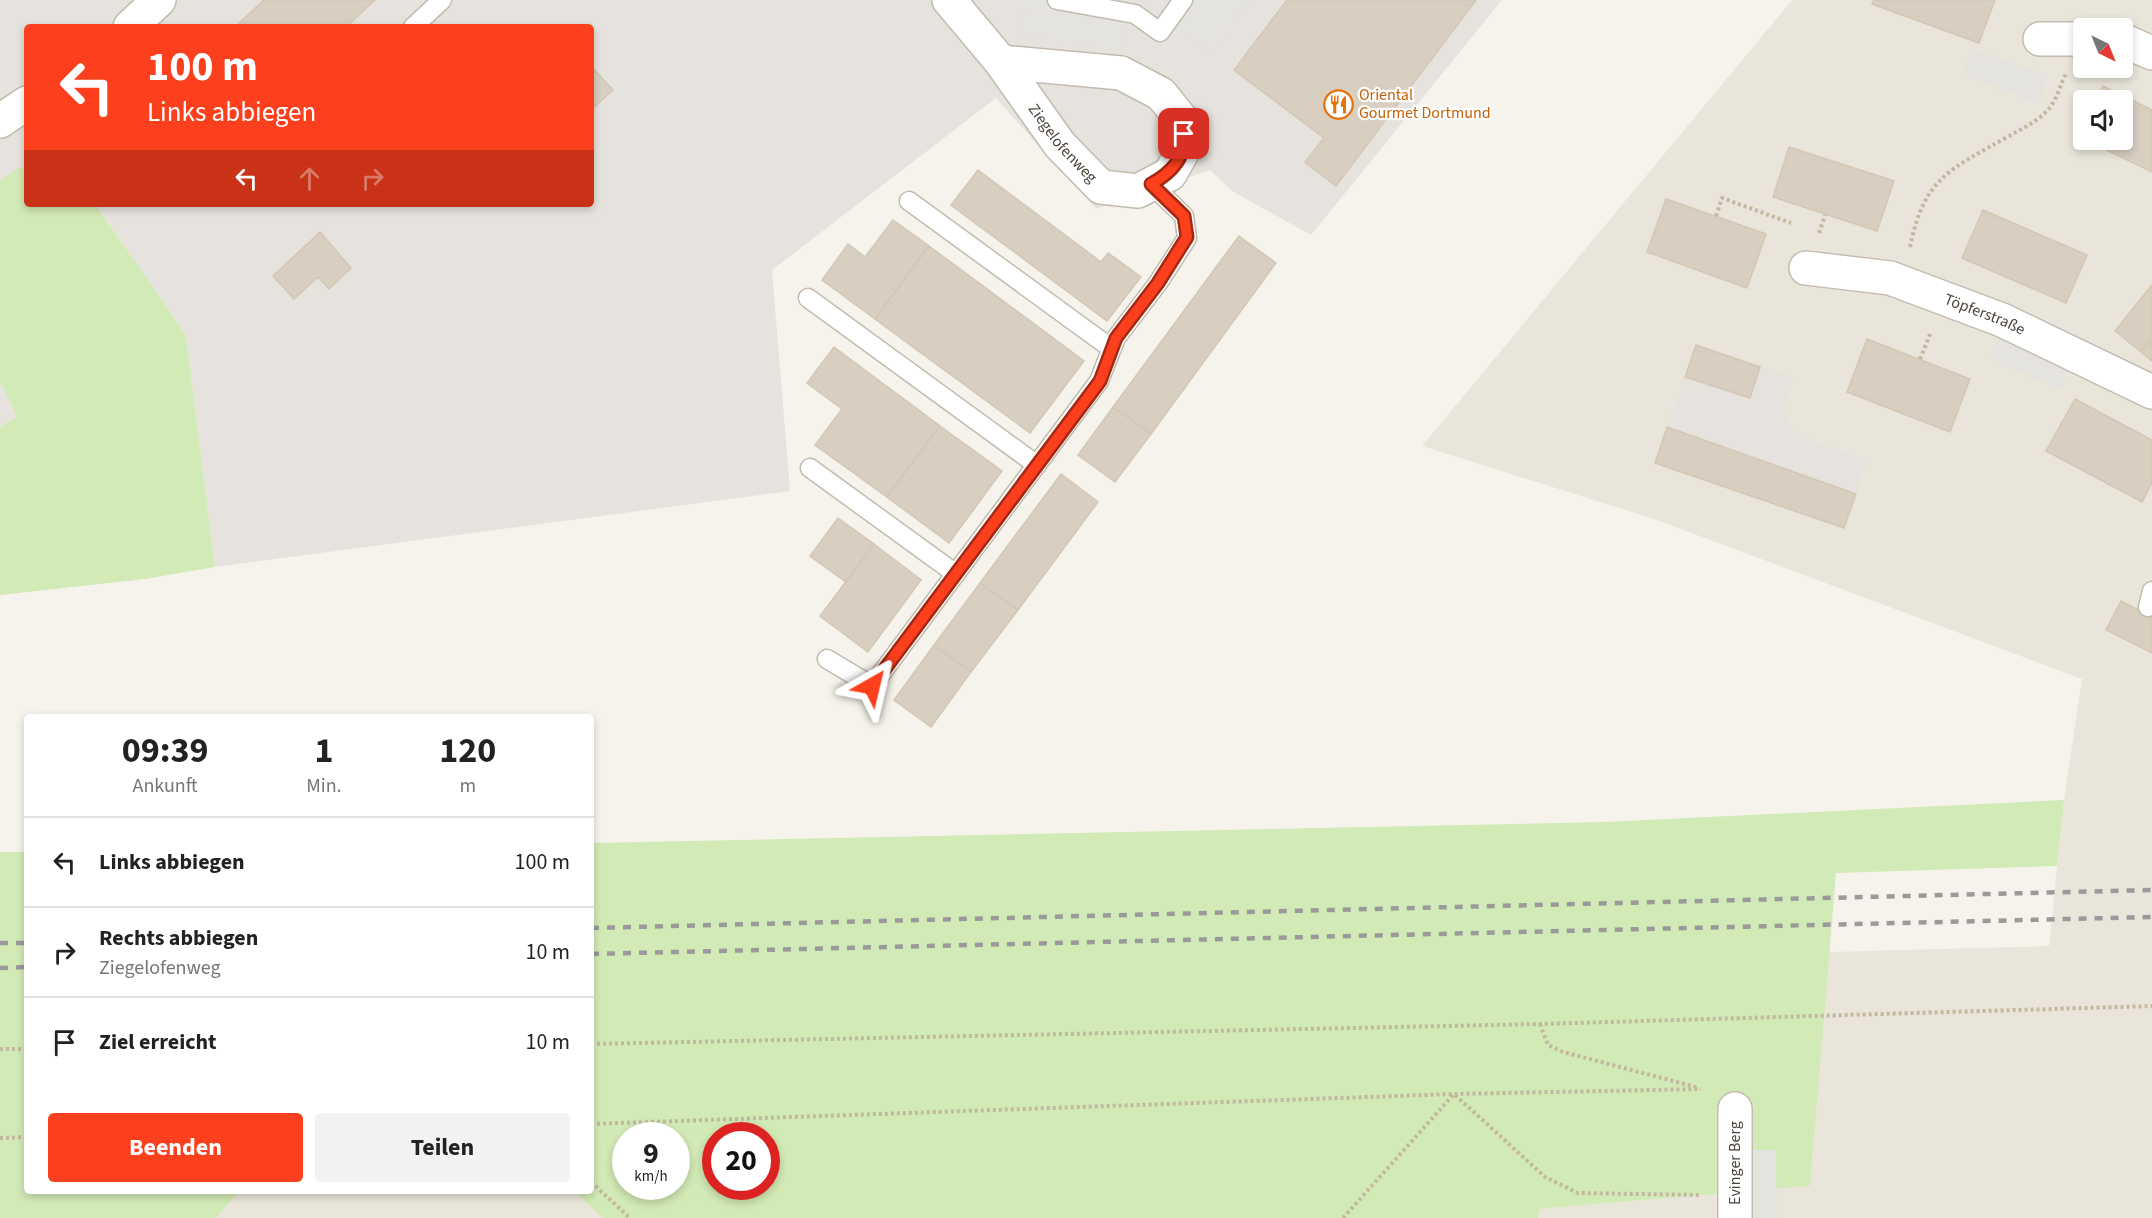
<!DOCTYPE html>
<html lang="de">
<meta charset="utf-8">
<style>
:root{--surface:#fff;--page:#f2f2f2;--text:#222;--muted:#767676;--line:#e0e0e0;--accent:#fc3f1d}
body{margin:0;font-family:"Source Sans 3",sans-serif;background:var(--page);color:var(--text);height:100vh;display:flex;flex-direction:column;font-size:22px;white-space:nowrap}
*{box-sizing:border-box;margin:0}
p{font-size:20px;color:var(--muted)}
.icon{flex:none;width:33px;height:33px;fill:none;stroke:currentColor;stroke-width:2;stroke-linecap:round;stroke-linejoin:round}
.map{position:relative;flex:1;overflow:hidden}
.panel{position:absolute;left:24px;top:714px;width:570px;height:480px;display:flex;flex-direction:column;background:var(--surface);border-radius:6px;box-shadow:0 3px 9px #0003}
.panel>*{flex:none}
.banner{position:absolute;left:24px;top:24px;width:570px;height:183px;border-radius:6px;box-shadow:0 3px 9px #0003;background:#fc3f1d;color:#fff;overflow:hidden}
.needle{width:39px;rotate:137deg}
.buttons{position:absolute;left:2073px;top:18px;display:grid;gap:12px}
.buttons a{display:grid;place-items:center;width:60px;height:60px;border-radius:6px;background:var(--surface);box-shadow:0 3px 9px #0003;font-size:30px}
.speed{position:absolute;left:612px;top:1122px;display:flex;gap:12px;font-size:30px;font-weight:700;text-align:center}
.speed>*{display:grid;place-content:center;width:78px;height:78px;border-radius:50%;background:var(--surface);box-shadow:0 3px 9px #0003;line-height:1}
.speed small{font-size:15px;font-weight:400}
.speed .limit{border:9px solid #d22;background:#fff;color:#111}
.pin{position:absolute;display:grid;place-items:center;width:51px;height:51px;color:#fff;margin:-26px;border-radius:12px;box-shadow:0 3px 9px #0006}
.me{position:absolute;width:66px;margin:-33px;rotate:37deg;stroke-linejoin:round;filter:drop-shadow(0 0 4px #0008)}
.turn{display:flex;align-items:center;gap:21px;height:126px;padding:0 24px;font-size:27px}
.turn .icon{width:78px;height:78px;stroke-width:2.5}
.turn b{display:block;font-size:42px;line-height:51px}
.lanes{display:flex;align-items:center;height:57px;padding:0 24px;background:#0003;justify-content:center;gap:30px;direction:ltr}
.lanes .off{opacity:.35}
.eta{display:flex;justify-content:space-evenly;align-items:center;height:102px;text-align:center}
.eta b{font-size:36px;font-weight:700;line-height:42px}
.primary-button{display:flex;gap:12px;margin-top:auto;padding:12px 24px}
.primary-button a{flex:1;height:69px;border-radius:6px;background:var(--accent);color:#fff;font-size:24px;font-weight:700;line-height:69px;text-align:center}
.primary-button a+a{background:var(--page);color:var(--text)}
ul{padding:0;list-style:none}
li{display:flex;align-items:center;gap:18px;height:90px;padding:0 24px;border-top:2px solid var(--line)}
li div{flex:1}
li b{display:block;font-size:22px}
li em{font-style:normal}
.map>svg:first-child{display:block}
.residential{fill:#eae5da;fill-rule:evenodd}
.industrial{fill:#e6e2dd}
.green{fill:#d2eab5;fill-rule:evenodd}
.parking{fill:#e5e3e0}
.building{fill:#d8cfc1;stroke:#d3c7b4;stroke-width:1.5}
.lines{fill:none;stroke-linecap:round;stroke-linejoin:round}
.lane-casing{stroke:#c2bbae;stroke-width:21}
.street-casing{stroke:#c2bbae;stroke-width:36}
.path{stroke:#c4b79f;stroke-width:4;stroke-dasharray:3 3;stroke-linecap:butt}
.lane{stroke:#fff;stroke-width:18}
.street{stroke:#fff;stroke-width:33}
.rail{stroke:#9a9a9a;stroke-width:4.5;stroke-dasharray:8 8;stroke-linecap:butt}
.route-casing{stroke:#a42913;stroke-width:15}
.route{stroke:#fc3f1d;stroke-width:10}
.labels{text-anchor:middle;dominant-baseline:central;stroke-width:4.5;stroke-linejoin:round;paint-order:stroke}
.food-label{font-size:16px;fill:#c56008;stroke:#fff;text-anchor:start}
.street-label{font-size:16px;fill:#4b4439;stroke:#fff}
</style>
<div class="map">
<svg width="2152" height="1218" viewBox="0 0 2152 1218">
<rect width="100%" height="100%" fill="#f6f3ec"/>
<path class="residential" d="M1792,0H2152V1218H1538L1539,1209L1810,1186L1828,952L2049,946L2064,800L2082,679L1654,519L1422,446ZM2084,28H2122V68H2084ZM2084,100H2122V140H2084Z
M240,1191H574L603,1218H216Z"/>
<path class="industrial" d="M0,0H1502L1311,235L1232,191L1210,170L1096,209L996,98L772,270L790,491L215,567L186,335L95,204H591V27H27V163L0,180Z
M1696,345L1794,378L1783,410L1797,435L1867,460L1844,528L1655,463Z
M0,382L17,417L0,427Z"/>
<path class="green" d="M27,163V204H95L186,335L215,567L145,579L0,595V427L17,417L0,382V180Z
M2064,800L2057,866L1836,873L1810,1186L1539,1209L1538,1218H603L574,1191H591V843L1605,822ZM626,1136H676V1186H626ZM716,1136H766V1186H716Z
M0,852H27V1191H240L216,1218H0Z"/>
<path class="parking" d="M1023,0H1251L1212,53L1187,36L1124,25L1119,50L1021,35L1025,8Z
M1972,48L2048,76L2039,103L1963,75Z
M2000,333L2072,364L2062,390L1989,359Z
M1750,1150H1776L1777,1218H1751Z"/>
<path class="building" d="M264,0H375L346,27H235Z
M1287,0H1476L1336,186L1305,162L1324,138L1234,70Z
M1874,0H1995L1979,43L1872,4Z
M591,66L613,90L591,110Z
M2103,86L2152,110V172L2086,140H2122V100H2096Z
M1789,147L1894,181L1877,231L1773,197Z
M978,170L1101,262L1108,253L1141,277L1107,321L951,205Z
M1666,199L1766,234L1747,288L1647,252Z
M1983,210L2087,255L2066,303L1962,258Z
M893,220L929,246L875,319L822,280L848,244L865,257Z
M320,232L351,268L329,289L318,277L294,299L273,276Z
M1239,236L1276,263L1151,434L1113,407Z
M929,246L1084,361L1030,433L875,319Z
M2152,285V339L2141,352L2115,331Z
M1867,339L1970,379L1950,432L1847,392Z
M2152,339V361L2141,352Z
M1696,345L1760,367L1750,398L1685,377Z
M834,347L940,426L887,497L815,445L842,409L807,383Z
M2075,399L2152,440V483L2142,502L2046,451Z
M1113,407L1151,434L1115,482L1078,455Z
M940,426L1002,471L949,543L887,497Z
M1667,427L1856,494L1844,528L1655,463Z
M1061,474L1098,502L1018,610L980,583Z
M838,518L874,544L846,582L810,556Z
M874,544L921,580L868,652L820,616Z
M980,583L1018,610L971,672L934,645Z
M2121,601L2152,617V653L2106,630Z
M934,645L971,672L931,727L894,700Z"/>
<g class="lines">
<defs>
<path id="lane" d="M1057,0L1135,14L1160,32L1183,0
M413,27L442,0
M909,201L1112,349
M808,298L1037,465
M810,468L956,574
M2148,607L2152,591
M827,659L872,686L1099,381L1116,338L1158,283L1187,238L1184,216L1151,184"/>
<g id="street">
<path id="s1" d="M949,0L1001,62L1060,145L1101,187L1138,191L1170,174L1185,147L1182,120L1161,94L1121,73L1001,62"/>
<path d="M130,27L159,0"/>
<path d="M2040,39H2084"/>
<path d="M2122,40L2152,53"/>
<path d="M0,121L27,103"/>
<path id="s2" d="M1806,268L1890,278L2002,320L2152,392"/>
<path d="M1735,1109V1218"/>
</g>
</defs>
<use href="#lane" class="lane-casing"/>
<use href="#street" class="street-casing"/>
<path class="path" d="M1716,216L1722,198L1791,223
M1819,233L1825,215
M1910,247C1924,177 1951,169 2009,136C2022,129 2036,122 2047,111C2056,102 2060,85 2066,74
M1920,359L1931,332
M1540,1024L1548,1045L1563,1052L1696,1087
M591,1044L1540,1024L2152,1006
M0,1049H27
M591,1124L1454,1094L1701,1089
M0,1138L27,1137
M591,1182L630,1218
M1343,1218L1454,1094L1545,1177L1578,1193L1699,1195"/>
<use href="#lane" class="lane"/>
<use href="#street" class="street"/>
<path class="rail" d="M591,928L2152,890
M0,943H27
M591,954L2152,917
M0,968L27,967"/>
</g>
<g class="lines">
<defs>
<path id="route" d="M872,686L1100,381L1116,338L1158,283L1187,237L1184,216L1151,184C1171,173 1186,158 1184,134"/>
</defs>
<use href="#route" class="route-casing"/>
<use href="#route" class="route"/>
</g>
<defs>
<symbol id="restaurant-ring" viewBox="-11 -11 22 22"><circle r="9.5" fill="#fff" stroke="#e8710a" stroke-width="1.5"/><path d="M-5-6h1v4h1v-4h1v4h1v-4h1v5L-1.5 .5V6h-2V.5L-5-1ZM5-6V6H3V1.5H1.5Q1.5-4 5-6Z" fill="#e8710a"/></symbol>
</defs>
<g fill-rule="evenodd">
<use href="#restaurant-ring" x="1322" y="88" width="33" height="33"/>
</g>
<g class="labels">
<g class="food-label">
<text x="1359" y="95">Oriental<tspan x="1359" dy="18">Gourmet Dortmund</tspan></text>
</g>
<g class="street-label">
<text stroke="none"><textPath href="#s1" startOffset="183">Ziegelofenweg</textPath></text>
<text stroke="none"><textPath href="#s2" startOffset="186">Töpferstraße</textPath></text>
<text transform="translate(1735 1163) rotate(-90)">Evinger Berg</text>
</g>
</g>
</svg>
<div class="buttons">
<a><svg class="needle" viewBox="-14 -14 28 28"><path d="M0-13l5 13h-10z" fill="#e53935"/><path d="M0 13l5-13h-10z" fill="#767676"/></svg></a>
<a><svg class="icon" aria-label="sound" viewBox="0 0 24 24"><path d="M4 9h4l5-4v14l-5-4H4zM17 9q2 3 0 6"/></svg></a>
</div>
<div class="speed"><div>9<small>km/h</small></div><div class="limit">20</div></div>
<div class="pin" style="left:1184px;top:134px;background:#d93025"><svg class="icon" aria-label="arrive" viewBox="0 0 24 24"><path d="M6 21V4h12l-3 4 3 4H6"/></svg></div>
<svg class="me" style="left:872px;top:686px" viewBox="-20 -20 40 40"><path d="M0-17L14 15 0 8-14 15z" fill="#fc3f1d" stroke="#fff" stroke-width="4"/></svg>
<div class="banner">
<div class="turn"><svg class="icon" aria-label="left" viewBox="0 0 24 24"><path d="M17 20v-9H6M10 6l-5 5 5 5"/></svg><div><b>100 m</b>Links abbiegen</div></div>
<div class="lanes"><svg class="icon" aria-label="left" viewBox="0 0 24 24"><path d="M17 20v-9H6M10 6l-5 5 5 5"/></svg><svg class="icon off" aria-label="ahead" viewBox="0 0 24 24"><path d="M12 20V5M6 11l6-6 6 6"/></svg><svg class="icon off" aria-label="right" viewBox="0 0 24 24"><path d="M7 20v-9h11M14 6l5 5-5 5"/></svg></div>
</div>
<section class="panel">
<div class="eta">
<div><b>09:39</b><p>Ankunft</p></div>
<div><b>1</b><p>Min.</p></div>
<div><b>120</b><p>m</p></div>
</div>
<ul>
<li><svg class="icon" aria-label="left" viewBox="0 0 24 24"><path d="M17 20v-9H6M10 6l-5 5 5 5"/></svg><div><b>Links abbiegen</b></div><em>100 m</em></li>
<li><svg class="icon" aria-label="right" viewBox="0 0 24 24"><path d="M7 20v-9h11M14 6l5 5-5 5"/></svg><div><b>Rechts abbiegen</b><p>Ziegelofenweg</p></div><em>10 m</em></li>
<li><svg class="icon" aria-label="arrive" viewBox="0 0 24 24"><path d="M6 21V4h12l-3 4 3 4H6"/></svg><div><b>Ziel erreicht</b></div><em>10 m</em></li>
</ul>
<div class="primary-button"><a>Beenden</a><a>Teilen</a></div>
</section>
</div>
